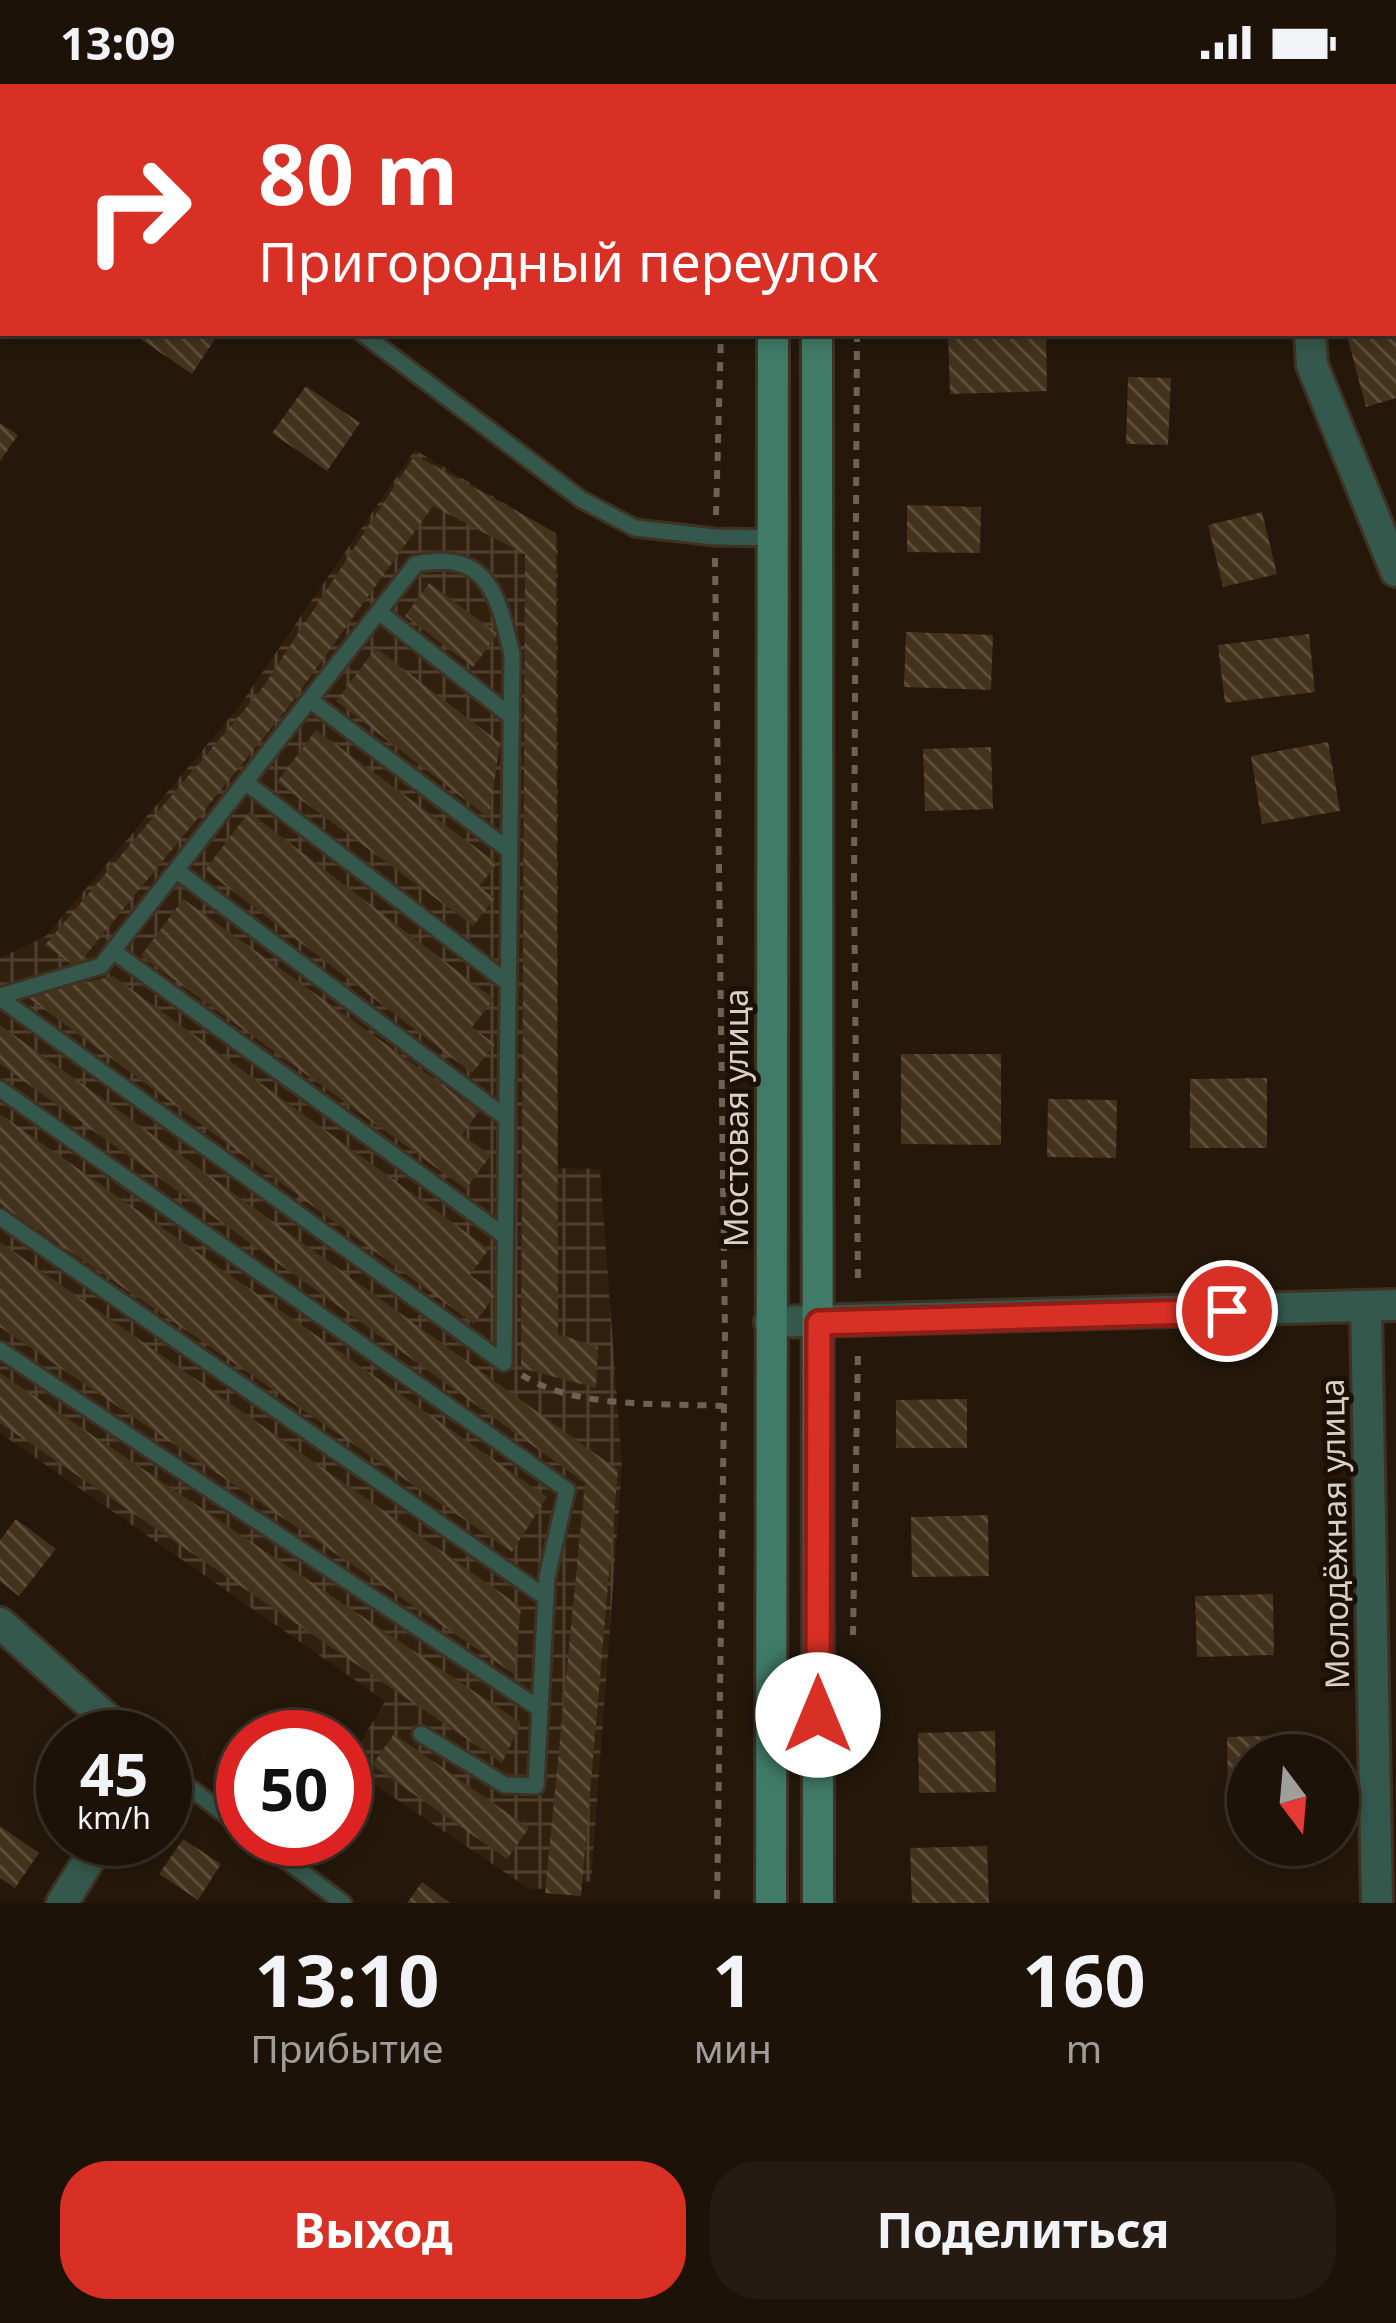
<!DOCTYPE html>
<html lang="ru">
<meta charset="utf-8">
<style>
:root{--surface:#1c1208;--page:#251b12;--text:#f1f3f6;--muted:#a09e9c;--line:#3a3229;--accent:#d93025}
body{margin:0;font-family:"Noto Sans",sans-serif;background:var(--page);color:var(--text);height:100vh;display:flex;flex-direction:column;font-size:45px;white-space:nowrap}
*{box-sizing:border-box;margin:0}
p{font-size:39px;color:var(--muted)}
.icon{flex:none;width:66px;height:66px;fill:none;stroke:currentColor;stroke-width:2;stroke-linecap:round;stroke-linejoin:round}
.map{position:relative;height:1819px;overflow:hidden}
.panel{display:flex;flex-direction:column;background:var(--surface);flex:1}
.panel>*{flex:none}
.top-card{position:absolute;left:0px;top:0px;width:1398px;height:252px;box-shadow:0 6px 18px #0003,0 0 0 3px var(--line);background:#d93025;color:#fff;overflow:hidden}
.needle{width:78px;rotate:164deg}
.buttons{position:absolute;left:1227px;top:1650px;display:grid;gap:24px}
.buttons a{display:grid;place-items:center;width:132px;height:132px;border-radius:50%;background:var(--surface);box-shadow:0 6px 18px #0003,0 0 0 3px var(--line);font-size:60px}
.speed{position:absolute;left:36px;top:1626px;display:flex;gap:24px;font-size:60px;font-weight:700;text-align:center}
.speed>*{display:grid;place-content:center;width:156px;height:156px;border-radius:50%;background:var(--surface);box-shadow:0 6px 18px #0003,0 0 0 3px var(--line);line-height:1}
.speed small{font-size:30px;font-weight:400}
.speed .limit{border:18px solid #d22;background:#fff;color:#111}
.pin{position:absolute;display:grid;place-items:center;width:102px;height:102px;color:#fff;margin:-51px;border:6px solid #fff;border-radius:50%;box-shadow:0 3px 12px #0007}
.me{position:absolute;width:132px;margin:-66px;rotate:0deg;stroke-linejoin:round;filter:drop-shadow(0 0 9px #0008)}
.turn{display:flex;align-items:center;gap:42px;height:252px;padding:0 60px;font-size:54px}
.turn .icon{width:156px;height:156px;stroke-width:2.5}
.turn b{display:block;font-size:84px;line-height:102px}
.eta{display:flex;justify-content:space-evenly;align-items:center;height:204px;text-align:center}
.eta b{font-size:72px;font-weight:700;line-height:84px}
.primary-button{display:flex;gap:24px;margin-top:auto;padding:24px 60px}
.primary-button a{flex:1;height:138px;border-radius:48px;background:var(--accent);color:#fff;font-size:48px;font-weight:700;line-height:138px;text-align:center}
.primary-button a+a{background:var(--page);color:var(--text)}
.status{display:flex;justify-content:space-between;align-items:center;height:84px;padding:0 60px;background:var(--surface);direction:ltr}
.status svg{height:33px;fill:currentColor}
.map>svg:first-child{display:block}
.industrial{fill:url(#industrial-grid)}
.building{fill:url(#building-back-hatch)}
.lines{fill:none;stroke-linecap:round;stroke-linejoin:round}
.lane-casing{stroke:#3e3225;stroke-width:21}
.street-casing{stroke:#3e3225;stroke-width:36}
.secondary-casing{stroke:#3e3225;stroke-width:36}
.path{stroke:#6e6257;stroke-width:6;stroke-dasharray:9 9;stroke-linecap:butt}
.lane{stroke:#35584c;stroke-width:15}
.street{stroke:#35584c;stroke-width:30}
.secondary{stroke:#407b67;stroke-width:30}
.route-casing{stroke:#8d1f18;stroke-width:30}
.route{stroke:#d93025;stroke-width:21}
.labels{text-anchor:middle;dominant-baseline:central;stroke-width:10;stroke-linejoin:round;paint-order:stroke}
.street-label{font-size:33px;fill:#d9d0c7;stroke:#1c0f04}
</style>
<div class="status"><b>13:09</b><svg viewBox="0 0 49 12"><path d="M0 12V9h3v3zM5 12V6h3v6zM10 12V3h3v9zM15 12V0h3v12zM26 1h20v11H26zM47 4h2v5h-2z"/></svg></div>
<div class="map">
<svg width="1396" height="1819" viewBox="0 0 1396 1819">
<defs>
<pattern id="industrial-grid" width="8" height="8" patternUnits="userSpaceOnUse" patternTransform="scale(3)"><rect width="8" height="8" fill="#31200d"/><path d="M0 4h8M4 0v8" fill="none" stroke="#4e3f2f"/></pattern>
<pattern id="building-back-hatch" width="6" height="6" patternUnits="userSpaceOnUse" patternTransform="scale(3)"><rect width="6" height="6" fill="#43321c"/><path d="M-1 5l2 2M0 0l6 6M5-1l2 2" fill="none" stroke="#5e4f3c"/></pattern>
</defs>
<rect width="100%" height="100%" fill="#25180b"/>
<path class="industrial" d="M415,366L558,451V1084L600,1085L622,1383L591,1797L531,1806L347,1682L385,1617L0,1349V874L46,852L238,624Z"/>
<path class="building" d="M143,249H219L192,290L139,254Z
M948,249H1046L1047,307L950,310Z
M1357,249H1396V314L1366,323L1347,252Z
M1128,293L1171,294L1168,361L1126,360Z
M306,302L360,339L327,387L272,349Z
M0,339L18,351L0,377Z
M415,371L556,449L558,1250L598,1263L596,1304L521,1284L525,470L433,422L287,625L76,883L45,861L261,606Z
M907,421L981,423L980,469L907,468Z
M1262,428L1277,490L1223,503L1208,441Z
M429,499L498,550L473,583L405,532Z
M906,548L993,551L991,606L904,603Z
M1309,550L1315,608L1225,619L1218,561Z
M376,564L500,659L489,734L336,617Z
M316,646L497,779L479,803L495,814L473,842L277,698Z
M1328,658L1340,727L1262,740L1251,672Z
M991,663L993,725L925,727L923,665Z
M249,728L494,915L472,943L495,960L472,989L205,786Z
M183,815L479,1027L462,1051L491,1071L466,1105L141,872Z
M113,892L489,1165L470,1191L496,1210L474,1240L26,912Z
M0,941L618,1386L581,1812L545,1809L585,1399L0,980Z
M901,970H1001V1061L901,1060Z
M1267,994V1064H1190V995Z
M1048,1015L1117,1016L1116,1074L1047,1073Z
M0,1030L547,1413L512,1468L0,1120Z
M0,1158L521,1523L514,1590L0,1243Z
M0,1289L521,1639L502,1679L0,1339Z
M967,1315V1364H896V1316Z
M988,1431L989,1492L912,1493L911,1433Z
M16,1435L56,1465L19,1512L0,1497V1456Z
M1273,1510L1274,1571L1197,1573L1195,1512Z
M995,1647L996,1708L919,1709L918,1649Z
M394,1650L529,1744L507,1775L372,1681Z
M1303,1651L1304,1671H1248V1713L1228,1714L1227,1653Z
M0,1742L39,1769L15,1804L0,1794Z
M183,1755L221,1780L198,1816L159,1790Z
M987,1762L989,1819H912L910,1764Z
M422,1798L450,1819H407Z"/>
<g class="lines">
<defs>
<path id="lane" d="M362,249L582,416L635,444L715,453L774,454
M379,528L512,633
M310,616L510,767
M245,698L508,899
M176,786L506,1034
M113,867L505,1152
M0,912L101,882L416,480C489,465 498,513 512,570L504,1279L0,914
M0,1005L567,1406L547,1493L536,1702L505,1701L421,1650
M0,1133L545,1513
M0,1266L540,1625
M165,1685L243,1744
M258,1755L343,1819"/>
<path id="street" d="M35,0L39,3
M1395,13L1396,11
M1310,249L1312,281L1396,487
M1366,1223L1377,1819
M770,1238L1396,1221
M0,1539L127,1653
M62,1819L102,1755"/>
<path id="secondary" d="M776,3V0
M819,3V0
M817,249L818,1819
M771,1819L773,249"/>
</defs>
<use href="#lane" class="lane-casing"/>
<use href="#street" class="street-casing"/>
<use href="#secondary" class="secondary-casing"/>
<path class="path" d="M729,3L730,0
M860,3L861,0
M857,249L854,798L858,1203
M716,431L721,249
M715,474L725,1250L717,1819
M522,1291C574,1325 663,1319 724,1322
M853,1551L858,1265"/>
<use href="#lane" class="lane"/>
<use href="#street" class="street"/>
<use href="#secondary" class="secondary"/>
</g>
<g class="lines">
<defs>
<path id="route" d="M818,1631L819,1239L1227,1227"/>
</defs>
<use href="#route" class="route-casing"/>
<use href="#route" class="route"/>
</g>
<g class="labels">
<g class="street-label">
<text transform="translate(735 1034) rotate(-90)">Мостовая улица</text>
<text transform="translate(1334 1450) rotate(-91)">Молодёжная улица</text>
</g>
</g>
</svg>
<div class="buttons">
<a><svg class="needle" viewBox="-14 -14 28 28"><path d="M0-13l5 13h-10z" fill="#e53935"/><path d="M0 13l5-13h-10z" fill="#a09e9c"/></svg></a>
</div>
<div class="speed"><div>45<small>km/h</small></div><div class="limit">50</div></div>
<div class="pin" style="left:1227px;top:1227px;background:#d93025"><svg class="icon" aria-label="arrive" viewBox="0 0 24 24"><path d="M6 21V4h12l-3 4 3 4H6"/></svg></div>
<svg class="me" style="left:818px;top:1631px" viewBox="-20 -20 40 40"><circle r="19" fill="#fff"/><path d="M0-13L10 11 0 6-10 11z" fill="#d93025"/></svg>
<div class="top-card">
<div class="turn"><svg class="icon" aria-label="right" viewBox="0 0 24 24"><path d="M7 20v-9h11M14 6l5 5-5 5"/></svg><div><b>80 m</b>Пригородный переулок</div></div>
</div>
</div>
<section class="panel">
<div class="eta">
<div><b>13:10</b><p>Прибытие</p></div>
<div><b>1</b><p>мин</p></div>
<div><b>160</b><p>m</p></div>
</div>
<div class="primary-button"><a>Выход</a><a>Поделиться</a></div>
</section>
